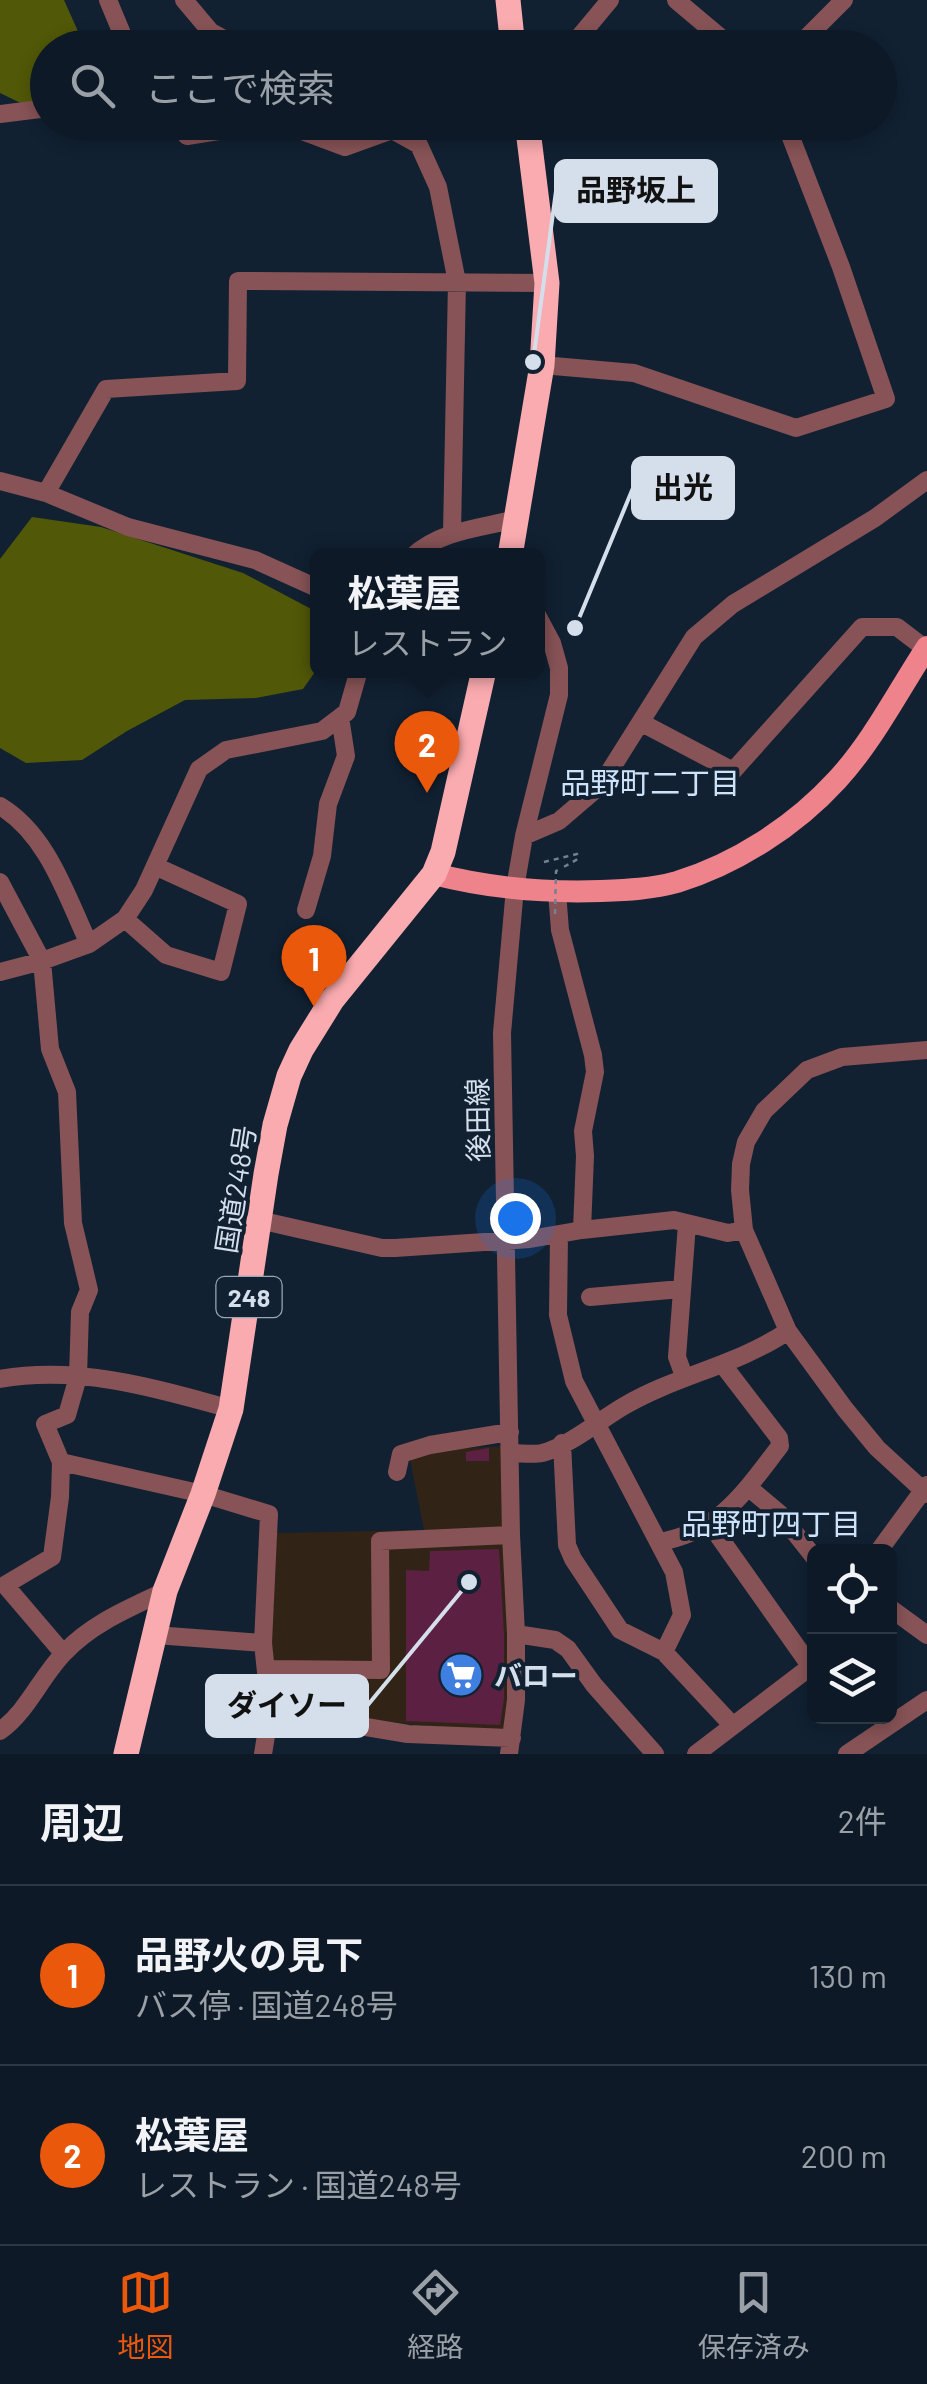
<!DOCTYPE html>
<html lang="ja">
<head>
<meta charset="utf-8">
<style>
	:root { --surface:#0d1926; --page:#16222e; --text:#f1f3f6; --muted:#9aa0a7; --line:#2d3843; --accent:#ea580c }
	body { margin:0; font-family:Barlow,"Noto Sans JP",sans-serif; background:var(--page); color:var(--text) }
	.controls { position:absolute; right:30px; bottom:30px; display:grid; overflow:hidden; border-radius:15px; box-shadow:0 5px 15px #0003 }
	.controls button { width:90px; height:90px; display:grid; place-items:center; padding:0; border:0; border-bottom:2px solid var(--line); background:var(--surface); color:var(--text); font:50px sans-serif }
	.you { position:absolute; left:515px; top:1218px; width:35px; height:35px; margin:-25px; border:8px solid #fff; border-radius:50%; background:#1a73e8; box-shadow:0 0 0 15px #1a73e833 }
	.badge { display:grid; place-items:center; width:65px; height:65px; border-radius:50%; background:var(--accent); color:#fff; font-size:32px; font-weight:700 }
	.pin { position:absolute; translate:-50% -82px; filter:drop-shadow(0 2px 5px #0008) }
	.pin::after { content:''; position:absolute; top:52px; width:35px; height:30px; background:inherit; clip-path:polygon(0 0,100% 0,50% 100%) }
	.popup { position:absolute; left:310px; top:548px; width:235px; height:130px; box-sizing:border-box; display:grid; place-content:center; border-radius:15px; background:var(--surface); filter:drop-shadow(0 2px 8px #0005); font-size:32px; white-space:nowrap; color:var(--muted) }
	.popup b { font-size:38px; color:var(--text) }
	.popup::after { content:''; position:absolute; left:50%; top:100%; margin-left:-20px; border:20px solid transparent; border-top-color:var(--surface) }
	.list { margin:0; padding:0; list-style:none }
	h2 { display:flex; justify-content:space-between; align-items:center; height:130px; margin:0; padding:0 40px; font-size:42px }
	h2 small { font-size:32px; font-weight:400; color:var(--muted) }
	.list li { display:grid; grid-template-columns:65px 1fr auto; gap:30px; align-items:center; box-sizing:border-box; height:180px; padding:0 40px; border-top:2px solid var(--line) }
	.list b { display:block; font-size:38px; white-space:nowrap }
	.list p { margin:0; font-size:32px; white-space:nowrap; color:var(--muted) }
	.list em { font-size:32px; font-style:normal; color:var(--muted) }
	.icon { flex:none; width:55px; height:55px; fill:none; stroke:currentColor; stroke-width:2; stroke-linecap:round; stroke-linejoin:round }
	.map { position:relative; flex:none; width:927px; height:1754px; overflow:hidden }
	.search { position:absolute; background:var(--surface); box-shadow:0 5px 15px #0003; left:30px; right:30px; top:30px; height:110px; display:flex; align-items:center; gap:25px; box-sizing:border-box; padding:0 35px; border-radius:55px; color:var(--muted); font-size:38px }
	.sheet { height:490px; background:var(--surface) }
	nav { display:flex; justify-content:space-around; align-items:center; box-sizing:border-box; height:140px; border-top:2px solid var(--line); background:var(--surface); font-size:28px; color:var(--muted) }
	nav a { display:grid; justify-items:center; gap:5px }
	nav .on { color:var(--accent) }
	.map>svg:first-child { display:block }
	.commercial { fill:#312417 }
	.forest { fill:#515807 }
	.building { fill:#5c2142 }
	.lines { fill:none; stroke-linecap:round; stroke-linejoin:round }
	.path { stroke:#748190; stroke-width:2.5; stroke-dasharray:5 5; stroke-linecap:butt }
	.minor { stroke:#875356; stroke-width:18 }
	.major { stroke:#ef838c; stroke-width:22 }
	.highway { stroke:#faabaf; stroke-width:25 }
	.path-bridge { stroke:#748190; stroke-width:2.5; stroke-dasharray:5 5; stroke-linecap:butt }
	.labels { text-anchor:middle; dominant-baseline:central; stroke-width:8; stroke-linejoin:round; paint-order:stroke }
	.shield { fill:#112132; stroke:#9aa6b4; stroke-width:2.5 }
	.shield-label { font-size:25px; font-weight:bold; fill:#d4dfeb }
	.street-label { font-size:28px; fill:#d4dfeb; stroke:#112132 }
	.poi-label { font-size:28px; font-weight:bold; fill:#d4dfeb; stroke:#112132; text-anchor:start }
	.neighbourhood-label { font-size:30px; fill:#cde3fa; stroke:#112132 }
	.leader { fill:none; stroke:#d4dfeb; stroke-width:4 }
	.callout-dot { fill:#d4dfeb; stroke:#112132; stroke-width:4 }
	.callout { fill:#d4dfeb; stroke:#d4dfeb; stroke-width:4 }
	.callout-label { font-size:30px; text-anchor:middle; font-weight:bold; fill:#111 }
</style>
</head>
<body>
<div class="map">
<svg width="927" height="1754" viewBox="0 0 927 1754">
	<rect width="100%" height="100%" fill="#112132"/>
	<path class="commercial" d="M507,1446V1732L406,1724L277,1706L269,1644L275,1533L424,1530L410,1459L432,1450Z"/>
	<path class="forest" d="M0,0H64L85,47L48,48L47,113L35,110L0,93Z
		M32,517L101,527L243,573L317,612V669L303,689L256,698L185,700L127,731L82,760L26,763L0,748V559Z"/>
	<path class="building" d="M489,1448V1461H466V1452Z
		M499,1549L504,1634V1699L500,1725L406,1721V1570L429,1571L430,1551Z"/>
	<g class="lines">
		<path class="path" d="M544,862L577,854L578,859L560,869"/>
		<path class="minor" d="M108,0L128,48
			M184,0L211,32L233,44L259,48
			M676,0L733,48
			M194,48L211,32
			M570,48L610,0
			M796,48L844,0
			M0,114L48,108
			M278,122L345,147L392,130L419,145L438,187L457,282L452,533
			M187,136L275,122
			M542,365L634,373L796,428L886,399L841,267L785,122
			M0,481L46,493L128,527L255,560L317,588
			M46,493L106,389L237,381L238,281L547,283
			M413,556C441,530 482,528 516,519
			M642,723L733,771L862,627H897L926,649
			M0,806C48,835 66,895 89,944
			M524,836L559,821L601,785L694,637L733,604L875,518L927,480
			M0,882L42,961L50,1049L67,1092L73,1223L89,1290L80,1312L78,1377L67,1415L45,1424L61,1462L60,1497L52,1557L5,1585L63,1653
			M557,892L560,930L593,1055L595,1072L583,1131L585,1156L582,1230
			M306,910L322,856L328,804L346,756L340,717
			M125,919L166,955L221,972L238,904L155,866
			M0,972L42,961L89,944L125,919L144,890L199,769L226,750L322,731L347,712L359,670
			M927,1050L842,1057L807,1070L764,1111L746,1142L741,1164L740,1190L744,1230L788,1331L845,1409L877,1448L927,1494
			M259,1220L382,1248H395L530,1239L582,1230L674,1220L728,1233L744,1230
			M559,1235L558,1315L574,1381L674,1572L682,1615L664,1652
			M590,1297L681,1289
			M684,1376L677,1357L687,1224
			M0,1379C78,1365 156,1388 231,1409
			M562,1443L567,1545L573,1559L620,1630L664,1652L733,1726
			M511,1453C521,1453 533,1455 542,1453C569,1446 600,1420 624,1406C677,1375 738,1365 788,1331
			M61,1462L203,1494L269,1514L263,1643L270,1711L263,1754
			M397,1472L401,1454L430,1445L510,1432
			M748,1487L780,1514L814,1557
			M710,1524L811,1667
			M659,1542C720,1532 745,1491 780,1446L779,1438L723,1365
			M878,1552L927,1485
			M890,1608L927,1635
			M516,1634L555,1640L568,1649L594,1685L655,1754
			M155,1635L263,1643
			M266,1669L381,1670L380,1541L511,1535
			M270,1711L408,1734L512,1738
			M0,1731C28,1711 41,1676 65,1652C92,1623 130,1608 165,1591
			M509,1754L516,1700V1634L511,1535L502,1033L515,888L524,836L559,695V668L552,643L537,615
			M696,1754L814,1664
			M847,1754L927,1700"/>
		<path class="major" d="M434,874C489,888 545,893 601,891C627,890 652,889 677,882C736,864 795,826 837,780C873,741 898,691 927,647"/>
		<path class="highway" d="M508,0L513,48
			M510,556L542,365L547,283L527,122
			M126,1754L165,1591L203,1494L231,1409L266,1174L275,1125L289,1076L301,1050L332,1000L434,874L443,852L484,670"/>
		<path class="path-bridge" d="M555,914L556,871L560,869"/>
	</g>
	<defs>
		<symbol id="supermarket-disc" viewBox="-11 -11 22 22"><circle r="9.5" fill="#3f7fe0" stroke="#112132"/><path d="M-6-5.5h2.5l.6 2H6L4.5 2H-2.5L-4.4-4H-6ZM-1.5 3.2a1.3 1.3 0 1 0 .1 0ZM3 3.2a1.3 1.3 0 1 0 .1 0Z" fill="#fff"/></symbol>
	</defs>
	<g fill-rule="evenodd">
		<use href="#supermarket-disc" x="436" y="1650" width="50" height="50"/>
	</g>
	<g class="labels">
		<rect class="shield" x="216.5" y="1277" width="65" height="40" rx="8"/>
		<g class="shield-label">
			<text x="249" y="1297">248</text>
		</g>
		<g class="street-label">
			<text transform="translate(477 1120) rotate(-91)">後田線</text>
			<text transform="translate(235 1189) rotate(-81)">国道248号</text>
		</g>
		<g class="poi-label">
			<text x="494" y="1675">バロー</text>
		</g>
		<g class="neighbourhood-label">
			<text x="650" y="782">品野町二丁目</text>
			<text x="771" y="1523">品野町四丁目</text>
		</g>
	</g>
	<path class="leader" d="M533 362L556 191M575 628L633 488M469 1582L367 1706"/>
	<g class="callout-dot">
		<circle cx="533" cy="362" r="10"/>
		<circle cx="575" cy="628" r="10"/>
		<circle cx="469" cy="1582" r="10"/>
	</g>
	<g class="callout">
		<rect x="556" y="161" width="160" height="60" rx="10"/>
		<rect x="633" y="458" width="100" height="60" rx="10"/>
		<rect x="207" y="1676" width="160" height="60" rx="10"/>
	</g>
	<g class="callout-label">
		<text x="636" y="201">品野坂上</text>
		<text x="683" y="498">出光</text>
		<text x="287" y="1716">ダイソー</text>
	</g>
</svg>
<div class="controls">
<button><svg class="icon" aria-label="locate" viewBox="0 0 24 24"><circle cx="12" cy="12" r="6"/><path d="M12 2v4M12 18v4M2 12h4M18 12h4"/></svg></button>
<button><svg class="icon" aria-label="layers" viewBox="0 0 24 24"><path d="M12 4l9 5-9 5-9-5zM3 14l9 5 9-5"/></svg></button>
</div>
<div class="you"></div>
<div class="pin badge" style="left:314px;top:1007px">1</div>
<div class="pin badge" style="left:427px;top:793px">2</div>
<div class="popup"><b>松葉屋</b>レストラン</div>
<div class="search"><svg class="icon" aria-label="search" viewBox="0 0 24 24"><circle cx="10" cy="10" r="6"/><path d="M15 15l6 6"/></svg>ここで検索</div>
</div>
<section class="sheet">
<h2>周辺<small>2件</small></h2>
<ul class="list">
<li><span class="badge">1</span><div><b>品野火の見下</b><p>バス停 · 国道248号</p></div><em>130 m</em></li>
<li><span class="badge">2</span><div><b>松葉屋</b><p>レストラン · 国道248号</p></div><em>200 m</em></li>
</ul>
</section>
<nav>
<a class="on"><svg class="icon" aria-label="map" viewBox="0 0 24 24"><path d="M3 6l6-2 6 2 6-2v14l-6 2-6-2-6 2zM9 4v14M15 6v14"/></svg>地図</a>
<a><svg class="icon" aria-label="directions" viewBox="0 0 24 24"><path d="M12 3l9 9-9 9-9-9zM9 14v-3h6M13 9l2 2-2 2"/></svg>経路</a>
<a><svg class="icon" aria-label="saved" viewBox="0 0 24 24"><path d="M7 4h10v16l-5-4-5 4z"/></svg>保存済み</a>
</nav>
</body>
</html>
